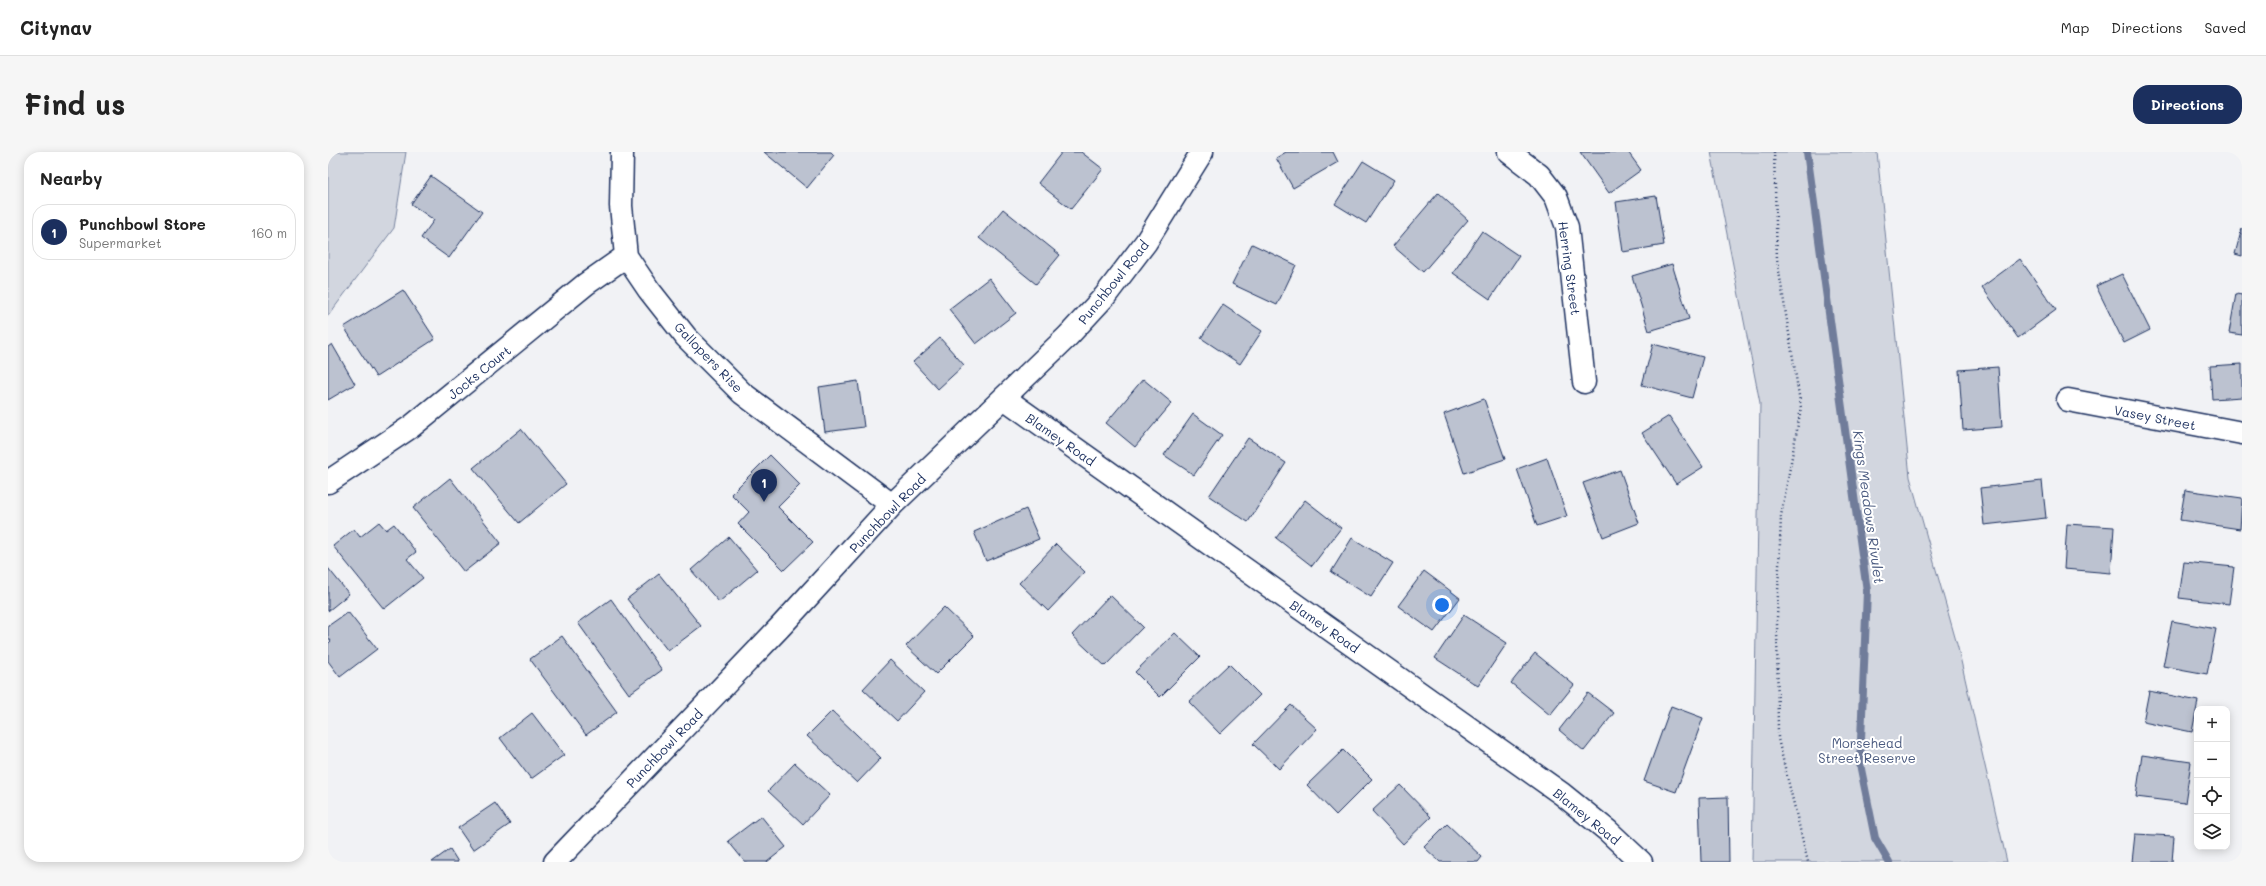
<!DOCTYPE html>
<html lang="en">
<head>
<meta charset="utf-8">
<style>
	:root { --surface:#fff; --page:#f6f6f6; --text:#222; --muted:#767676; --line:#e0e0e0; --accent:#1b2f5e }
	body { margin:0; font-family:Mali,sans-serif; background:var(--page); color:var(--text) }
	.controls { position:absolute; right:12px; bottom:12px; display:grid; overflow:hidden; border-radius:8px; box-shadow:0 2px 10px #0003 }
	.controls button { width:36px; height:36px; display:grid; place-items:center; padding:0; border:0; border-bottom:1px solid var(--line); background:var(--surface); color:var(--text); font:20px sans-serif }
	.you { position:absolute; left:1114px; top:453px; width:14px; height:14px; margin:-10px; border:3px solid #fff; border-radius:50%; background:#1a73e8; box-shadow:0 0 0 6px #1a73e833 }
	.badge { display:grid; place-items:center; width:26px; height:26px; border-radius:50%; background:var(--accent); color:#fff; font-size:13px; font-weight:700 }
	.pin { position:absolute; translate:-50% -33px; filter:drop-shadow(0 1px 2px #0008) }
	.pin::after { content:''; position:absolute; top:21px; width:14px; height:12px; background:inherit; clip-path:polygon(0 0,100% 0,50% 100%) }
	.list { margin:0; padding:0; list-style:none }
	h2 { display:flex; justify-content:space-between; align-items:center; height:52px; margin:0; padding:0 16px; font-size:17px }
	h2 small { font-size:13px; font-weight:400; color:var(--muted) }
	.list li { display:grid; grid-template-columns:26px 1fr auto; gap:12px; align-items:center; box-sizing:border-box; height:56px; margin:0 8px 8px; padding:0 8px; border:1px solid var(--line); border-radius:16px }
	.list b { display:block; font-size:15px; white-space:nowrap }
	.list p { margin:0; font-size:13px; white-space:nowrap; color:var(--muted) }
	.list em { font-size:13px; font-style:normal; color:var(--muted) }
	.icon { flex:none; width:22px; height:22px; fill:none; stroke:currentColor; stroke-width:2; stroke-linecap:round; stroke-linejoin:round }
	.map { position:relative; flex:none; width:1914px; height:710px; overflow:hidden; border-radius:16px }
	header { display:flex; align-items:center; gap:24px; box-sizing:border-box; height:56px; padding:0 20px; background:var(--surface); border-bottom:1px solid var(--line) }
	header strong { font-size:19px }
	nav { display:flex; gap:22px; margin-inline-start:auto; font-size:14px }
	.intro { display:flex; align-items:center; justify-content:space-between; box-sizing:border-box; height:96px; padding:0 24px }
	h1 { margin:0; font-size:28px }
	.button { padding:10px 18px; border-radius:16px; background:var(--accent); color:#fff; font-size:14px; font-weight:700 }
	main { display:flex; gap:24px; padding:0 24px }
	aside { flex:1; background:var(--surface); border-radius:16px; box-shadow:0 2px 10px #0003 }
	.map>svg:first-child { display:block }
	.green { fill:#d2d6df; stroke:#76829e }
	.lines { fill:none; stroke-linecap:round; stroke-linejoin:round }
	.stream { stroke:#707c9a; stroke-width:8 }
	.building { fill:#bcc2d0; stroke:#1b2f5e }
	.street-casing { stroke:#1b2f5e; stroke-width:25 }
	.secondary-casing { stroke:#1b2f5e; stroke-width:25 }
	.path { stroke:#1b2f5e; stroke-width:2.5; stroke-dasharray:1 3; stroke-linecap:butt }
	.street { stroke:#fff; stroke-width:22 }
	.secondary { stroke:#fff; stroke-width:22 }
	.labels { text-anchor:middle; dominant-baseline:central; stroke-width:4; stroke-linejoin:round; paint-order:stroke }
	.street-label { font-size:13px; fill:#1b2f5e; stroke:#fff }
	.park-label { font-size:13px; fill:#49597e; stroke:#fff }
	.water-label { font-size:14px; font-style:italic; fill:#4c5c81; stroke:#fff }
</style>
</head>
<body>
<header>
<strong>Citynav</strong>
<nav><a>Map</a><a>Directions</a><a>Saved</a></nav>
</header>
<div class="intro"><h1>Find us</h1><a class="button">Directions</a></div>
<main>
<aside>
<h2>Nearby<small></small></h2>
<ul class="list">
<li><span class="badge">1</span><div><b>Punchbowl Store</b><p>Supermarket</p></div><em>160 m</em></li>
</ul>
</aside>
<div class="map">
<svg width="1914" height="710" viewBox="0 0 1914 710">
	<rect width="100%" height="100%" fill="#f1f2f5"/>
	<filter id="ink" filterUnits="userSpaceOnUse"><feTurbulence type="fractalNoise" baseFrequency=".025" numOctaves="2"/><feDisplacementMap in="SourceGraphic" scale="8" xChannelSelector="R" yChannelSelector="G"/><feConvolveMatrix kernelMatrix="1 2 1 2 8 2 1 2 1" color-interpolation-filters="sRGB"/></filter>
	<g filter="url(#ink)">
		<path class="green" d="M0,0H78L66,76L0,164Z
			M1383,0H1549L1582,325L1630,496L1679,710H1424L1432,251Z"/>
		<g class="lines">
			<path class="stream" d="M1479,0L1539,439L1532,612L1547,686L1561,710"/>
		</g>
		<path class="building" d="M436,0H503L506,3L479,36Z
			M734,0H753L775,17L743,57L710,31Z
			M958,0H1005L1010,10L965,36L948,6Z
			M1252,0H1300L1313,18L1281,41Z
			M1035,9L1066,28L1038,71L1007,52Z
			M103,24L154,60L121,106L93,86L106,68L83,52Z
			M1110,41L1140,68L1095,120L1065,94Z
			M1328,44L1336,93L1295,100L1288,50Z
			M675,57L732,103L708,132L651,86Z
			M1914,76V104L1907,102Z
			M1154,79L1191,104L1162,147L1125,121Z
			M924,92L968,113L949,153L904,132Z
			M1692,107L1728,158L1690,186L1654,135Z
			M1344,112L1361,167L1321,179L1304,124Z
			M1794,122L1822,178L1796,191L1768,134Z
			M661,126L688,161L648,192L621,157Z
			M75,138L107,187L48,225L16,175Z
			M1908,142L1914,143V183L1901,181Z
			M895,153L934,179L912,212L873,186Z
			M612,186L636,213L610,237L585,210Z
			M4,192L27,232L0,248V195Z
			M1325,192L1375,205L1364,246L1314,233Z
			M1914,212V245L1884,247L1882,214Z
			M1670,215L1674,275L1635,278L1631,218Z
			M815,227L844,251L807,295L778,271Z
			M530,229L536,275L497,280L491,235Z
			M1156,247L1177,307L1136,321L1116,262Z
			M865,262L894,283L866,323L836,303Z
			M1341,264L1375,315L1348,332L1314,281Z
			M193,277L238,332L191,371L145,316Z
			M920,286L958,311L920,370L881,344Z
			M442,303L472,333L450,355L485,390L456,418L410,372L421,360L403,342Z
			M1219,306L1239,364L1209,374L1189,317Z
			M1292,318L1311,371L1275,385L1255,331Z
			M122,326L173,391L136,420L85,356Z
			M1714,329L1718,366L1656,373L1652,336Z
			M1857,338L1914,346L1912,377L1852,368Z
			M977,348L1013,376L984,414L948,386Z
			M698,357L711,387L658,409L646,380Z
			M51,370L58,378L66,372L88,400L79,407L95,426L56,457L5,394L26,377L32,385Z
			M1739,372L1786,375L1783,421L1736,417Z
			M401,385L429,418L391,450L363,418Z
			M1024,386L1065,411L1043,445L1003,420Z
			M728,392L757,420L720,459L691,431Z
			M1856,410L1906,415L1901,452L1851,446Z
			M0,416L21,442L0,459Z
			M1096,419L1132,446L1106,480L1070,454Z
			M331,422L373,474L340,499L299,447Z
			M782,443L815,475L777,514L744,483Z
			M283,447L334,518L301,542L250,471Z
			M616,455L646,484L608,522L578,494Z
			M20,460L49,497L12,525L0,509V492L3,489L0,485V474Z
			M1136,463L1179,491L1150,534L1107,506Z
			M1844,469L1888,477L1879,522L1835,514Z
			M847,481L872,505L832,545L807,520Z
			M234,484L289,560L258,583L202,507Z
			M1207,501L1246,533L1222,563L1183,531Z
			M562,508L596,540L569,569L535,537Z
			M901,512L932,543L892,582L861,550Z
			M1821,539L1870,549L1864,580L1815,570Z
			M1260,541L1286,561L1256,599L1231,578Z
			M963,553L989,577L951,617L925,592Z
			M1343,554L1375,566L1348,640L1316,629Z
			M504,559L553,606L529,631L479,584Z
			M204,561L236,603L203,627L172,586Z
			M1015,598L1044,627L1008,663L979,633Z
			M1814,603L1863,610L1857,651L1808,645Z
			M467,611L502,643L475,672L440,639Z
			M1072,633L1103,665L1075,692L1044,659Z
			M1400,645L1401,710H1373L1371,646Z
			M167,651L182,672L145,698L130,676Z
			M433,664L458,695L439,710H417L400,689Z
			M1119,672L1154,705L1150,710H1112L1096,695Z
			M1807,682L1846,684L1844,710H1804Z
			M122,697L130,710H104Z"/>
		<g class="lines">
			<defs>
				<path id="street" d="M294,0L293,54L298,104L321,138L358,185L414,241L564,353
					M1181,0L1211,23L1228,45L1239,75L1256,230
					M676,246L1234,642L1280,679L1313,710
					M1740,248L1914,281
					M0,330L84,274L258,132L298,104"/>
				<path id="secondary" d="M227,710L453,474L564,353L740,184L777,144L818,90L874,0"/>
			</defs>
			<use href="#street" class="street-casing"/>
			<use href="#secondary" class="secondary-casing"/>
			<path class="path" d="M1446,0L1449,107L1473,256L1453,364L1449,467L1450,587L1480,710"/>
			<use href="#street" class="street"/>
			<use href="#secondary" class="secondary"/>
		</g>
	</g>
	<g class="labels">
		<g class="street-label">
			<text transform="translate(1242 116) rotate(82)">Herring Street</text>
			<text transform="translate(785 130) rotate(-51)">Punchbowl Road</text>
			<text transform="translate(381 205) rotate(46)">Gallopers Rise</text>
			<text transform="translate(151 220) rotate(-39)">Jocks Court</text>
			<text transform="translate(1827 265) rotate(11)">Vasey Street</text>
			<text transform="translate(733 287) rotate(35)">Blamey Road</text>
			<text transform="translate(559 361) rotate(-46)">Punchbowl Road</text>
			<text transform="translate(997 474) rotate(35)">Blamey Road</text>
			<text transform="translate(336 596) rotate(-46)">Punchbowl Road</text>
			<text transform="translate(1259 664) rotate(39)">Blamey Road</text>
		</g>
		<g class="park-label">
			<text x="1539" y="590">Morsehead<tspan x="1539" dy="15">Street Reserve</tspan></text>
		</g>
		<g class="water-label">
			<text transform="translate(1541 355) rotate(82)">Kings Meadows Rivulet</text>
		</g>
	</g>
</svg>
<div class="controls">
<button>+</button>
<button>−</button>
<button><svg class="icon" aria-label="locate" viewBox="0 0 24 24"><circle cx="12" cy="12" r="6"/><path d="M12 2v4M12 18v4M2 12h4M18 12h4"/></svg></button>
<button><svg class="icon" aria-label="layers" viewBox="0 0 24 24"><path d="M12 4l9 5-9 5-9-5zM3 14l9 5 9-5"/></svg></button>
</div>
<div class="you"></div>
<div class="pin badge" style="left:436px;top:350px">1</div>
</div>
</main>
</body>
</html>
